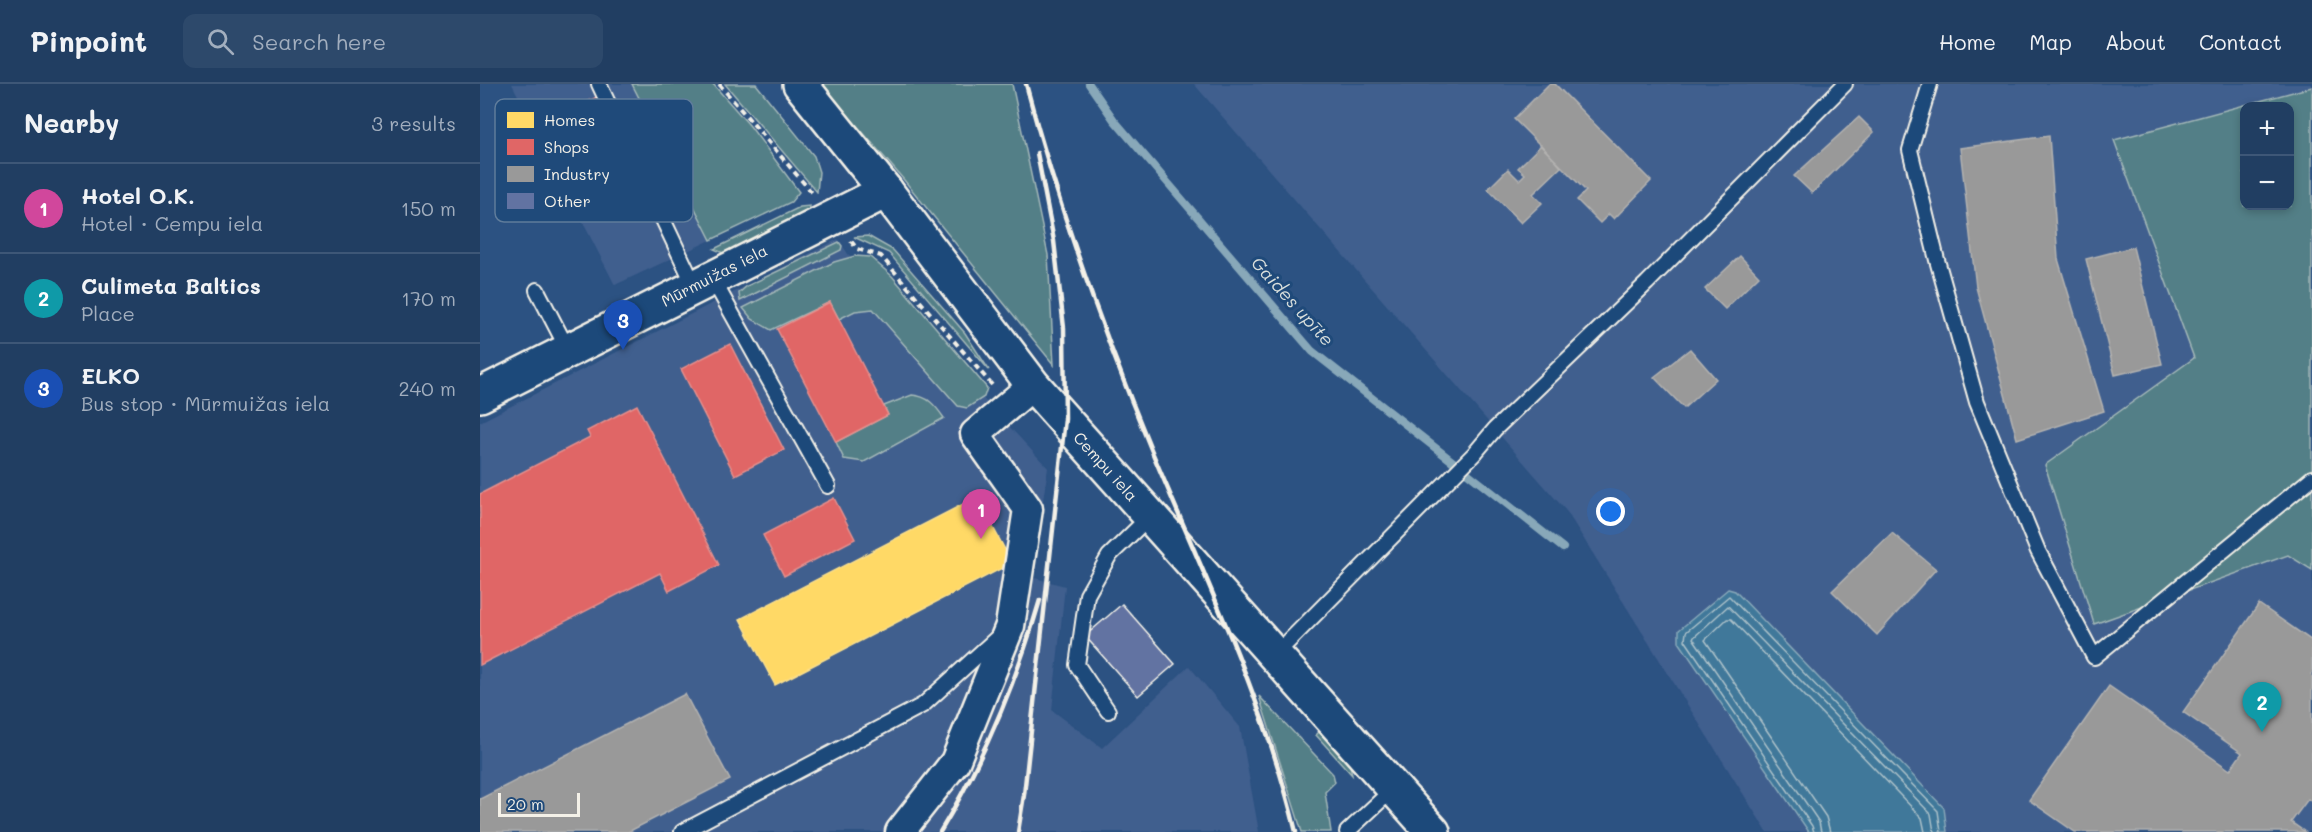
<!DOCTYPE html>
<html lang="en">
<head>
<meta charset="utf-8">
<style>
	:root { --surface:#213e62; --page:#2d496b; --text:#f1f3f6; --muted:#a2aebe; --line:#3e5777; --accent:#8abfa5 }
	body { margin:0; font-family:Mali,sans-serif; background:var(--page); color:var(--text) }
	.controls { position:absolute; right:18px; top:18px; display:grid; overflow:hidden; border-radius:12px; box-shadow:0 3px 9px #0003 }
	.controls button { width:54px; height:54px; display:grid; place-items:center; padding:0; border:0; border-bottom:2px solid var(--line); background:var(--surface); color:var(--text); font:30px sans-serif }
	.scale { position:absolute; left:18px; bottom:15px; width:82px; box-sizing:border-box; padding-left:6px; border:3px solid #f4f1e8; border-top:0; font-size:16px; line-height:21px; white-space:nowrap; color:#f4f1e8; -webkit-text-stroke:4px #1f4a7a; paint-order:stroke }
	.you { position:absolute; left:1131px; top:428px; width:21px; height:21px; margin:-15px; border:4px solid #fff; border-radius:50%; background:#1a73e8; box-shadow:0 0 0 9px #1a73e833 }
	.badge { display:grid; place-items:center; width:39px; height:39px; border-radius:50%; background:var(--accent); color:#fff; font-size:20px; font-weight:700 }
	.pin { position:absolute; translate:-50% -50px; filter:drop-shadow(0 2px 3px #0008) }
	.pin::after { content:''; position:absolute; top:32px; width:21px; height:18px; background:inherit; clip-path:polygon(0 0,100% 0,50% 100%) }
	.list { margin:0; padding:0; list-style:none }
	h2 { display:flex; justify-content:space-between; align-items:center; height:78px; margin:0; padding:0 24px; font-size:26px }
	h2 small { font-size:20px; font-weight:400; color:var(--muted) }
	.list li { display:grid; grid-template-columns:39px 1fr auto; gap:18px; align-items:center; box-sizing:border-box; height:90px; padding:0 24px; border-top:2px solid var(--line) }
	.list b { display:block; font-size:22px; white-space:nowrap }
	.list p { margin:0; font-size:20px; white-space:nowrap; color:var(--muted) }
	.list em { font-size:20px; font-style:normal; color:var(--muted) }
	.icon { flex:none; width:33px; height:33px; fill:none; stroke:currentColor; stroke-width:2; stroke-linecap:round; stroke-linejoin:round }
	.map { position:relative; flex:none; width:1832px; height:748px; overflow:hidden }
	header { display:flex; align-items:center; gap:36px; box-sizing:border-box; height:84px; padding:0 30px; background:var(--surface); border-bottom:2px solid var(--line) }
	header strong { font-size:28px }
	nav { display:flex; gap:33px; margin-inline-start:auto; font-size:21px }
	.search { width:420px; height:54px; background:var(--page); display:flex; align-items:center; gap:15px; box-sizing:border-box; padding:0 21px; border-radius:12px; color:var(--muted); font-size:22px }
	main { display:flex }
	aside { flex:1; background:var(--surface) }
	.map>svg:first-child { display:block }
	.built { fill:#405f8e; fill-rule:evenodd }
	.green { fill:#537f87; stroke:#a4b8b8; stroke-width:1.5; fill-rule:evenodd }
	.water { fill:#40789a; stroke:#88a8b9; stroke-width:1.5 }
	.homes { fill:#ffd966; stroke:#fce08d; stroke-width:1.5 }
	.shops { fill:#e06666; stroke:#e6908d; stroke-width:1.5 }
	.industry { fill:#999; stroke:#b4b3b1; stroke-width:1.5 }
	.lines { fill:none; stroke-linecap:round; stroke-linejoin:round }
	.shore { stroke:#acc1c9; stroke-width:1.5 }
	.stream { stroke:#88a8b9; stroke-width:8 }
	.building { fill:#6273a2; stroke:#f4f1e8; stroke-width:1.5 }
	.service-casing { stroke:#f4f1e8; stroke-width:18 }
	.minor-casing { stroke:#f4f1e8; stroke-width:33 }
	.tertiary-casing { stroke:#f4f1e8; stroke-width:38 }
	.secondary-casing { stroke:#f4f1e8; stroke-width:38 }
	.path { stroke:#f4f1e8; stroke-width:4; stroke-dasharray:6 4.5; stroke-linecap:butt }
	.service { stroke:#1f4a7a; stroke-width:14 }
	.minor { stroke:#1f4a7a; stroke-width:28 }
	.tertiary { stroke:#1f4a7a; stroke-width:33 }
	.secondary { stroke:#1f4a7a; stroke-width:33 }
	.rail { stroke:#f4f1e8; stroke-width:4.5 }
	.labels { text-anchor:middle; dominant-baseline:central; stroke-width:6; stroke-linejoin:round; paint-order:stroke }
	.street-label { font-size:16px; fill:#f4f1e8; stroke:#1f4a7a }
	.water-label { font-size:18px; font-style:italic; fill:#d9dfdc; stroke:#1f4a7a }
	.key { fill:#1f4a7a; stroke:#5f7c9b; stroke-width:1.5 }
	.key-label { font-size:16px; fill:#f4f1e8 }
</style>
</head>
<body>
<header>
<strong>Pinpoint</strong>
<div class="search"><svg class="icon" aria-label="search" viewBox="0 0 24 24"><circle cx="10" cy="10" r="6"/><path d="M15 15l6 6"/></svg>Search here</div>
<nav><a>Home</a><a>Map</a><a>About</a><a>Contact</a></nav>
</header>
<main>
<aside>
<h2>Nearby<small>3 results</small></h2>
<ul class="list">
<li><span class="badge" style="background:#d1479c">1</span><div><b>Hotel O.K.</b><p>Hotel · Cempu iela</p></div><em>150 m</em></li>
<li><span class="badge" style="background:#0f9aa8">2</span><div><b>Culimeta Baltics</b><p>Place</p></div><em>170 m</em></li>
<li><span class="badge" style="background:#1a4fb4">3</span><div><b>ELKO</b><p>Bus stop · Mūrmuižas iela</p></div><em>240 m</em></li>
</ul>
</aside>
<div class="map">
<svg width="1832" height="748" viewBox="0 0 1832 748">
	<rect width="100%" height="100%" fill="#2c5282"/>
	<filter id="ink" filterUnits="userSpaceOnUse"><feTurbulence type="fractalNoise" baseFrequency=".0167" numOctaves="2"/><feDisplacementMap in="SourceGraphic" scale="12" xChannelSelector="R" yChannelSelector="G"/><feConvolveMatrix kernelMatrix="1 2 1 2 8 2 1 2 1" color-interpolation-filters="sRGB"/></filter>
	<g filter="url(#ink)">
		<path class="built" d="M32,0H152L231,156L135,201Z
			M714,0H1832V748H1287L1087,428ZM1764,22H1810V122H1764Z
			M358,155L368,170L568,384L551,493L585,502L572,626L622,664L709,582L760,643L779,748H0V338Z"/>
		<path class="green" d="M152,0H233L270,42L319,108L311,118L231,156Z
			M245,0H276L334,72L339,88L337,108Z
			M341,0H532L568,171L574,281L424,96Z
			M1832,3V486L1808,471L1614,540L1565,381L1714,274L1634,56ZM1764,22H1810V122H1764Z
			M330,122L329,128L258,168L243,169L234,165L320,123Z
			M388,152L413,166L485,249L509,286L409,169L374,153Z
			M359,158L362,162L361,166L260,217L259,209L267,202Z
			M375,172L390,173L412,192L507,304L504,313L487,324L478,322L393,225L375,227L359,235L350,218L291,246L272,235L263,224L354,178Z
			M432,311C448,312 455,321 464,334L384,378L364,375L356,358L408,331L404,322Z
			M779,612L853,690L855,698L845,708L851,748H822Z
			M839,648L870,681L872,691L836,651Z"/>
		<path class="water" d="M1248,505L1255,507L1464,724L1467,748H1329L1199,558V546Z"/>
		<path class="homes" d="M497,413L532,479L295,601L260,535Z"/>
		<path class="shops" d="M117,13L133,45L98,63L82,30Z
			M350,218L408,331L356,358L297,245Z
			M250,260L304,366L255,391L201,285Z
			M157,321L239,481L189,507L180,489L0,581V410L110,353L107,347Z
			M354,414L375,455L304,492L283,451Z"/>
		<path class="industry" d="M1069,0H1075L1171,97L1134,135L1129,130L1120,139L1097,116L1106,107L1034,35Z
			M1379,33L1394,48L1332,109L1314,92Z
			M1569,52L1578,175L1624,327L1537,355L1496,203L1480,64Z
			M1061,61L1081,83L1053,110L1062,119L1041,139L1008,105L1028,85L1039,96L1045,90L1038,84Z
			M1653,163L1682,280L1635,291L1606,175Z
			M1260,172L1279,192L1245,225L1225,205Z
			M1210,265L1236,295L1204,324L1174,293Z
			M1412,449L1456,485L1397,551L1352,507Z
			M1779,520L1832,557V718L1828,715L1811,738L1825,748H1595L1549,716L1629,602L1750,686L1762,669L1703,628Z
			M205,610L250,696L148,748H0V715Z"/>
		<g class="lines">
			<path class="shore" d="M1334,748L1332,742L1205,556L1206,548L1249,512L1458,727L1461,748
				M1341,748L1339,738L1213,554L1248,522L1451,730L1454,748
				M1350,748L1346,733L1225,556L1247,535H1251L1442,734L1445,748"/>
			<path class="stream" d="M609,0L634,36L832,267L1083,464"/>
		</g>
		<path class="building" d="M642,520L695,580L658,612L605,552Z"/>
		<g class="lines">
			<defs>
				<path id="service" d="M119,0L214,201
					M1450,0L1430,66L1457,176L1497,318L1558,467L1614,573L1832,394
					M232,194L348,402
					M57,206L88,266
					M795,571L994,370L1015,345L1167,199L1365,0
					M628,627L597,581L607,511L629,472L670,432
					M202,748L443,621L519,552
					M867,748L913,705"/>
				<path id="minor" d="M420,748L475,678L530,542L548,425L495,350L553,301"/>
				<path id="tertiary" d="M0,311L406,107"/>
				<path id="secondary" d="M320,0L406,107L553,301L953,748"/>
			</defs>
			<use href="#service" class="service-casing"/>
			<use href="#minor" class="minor-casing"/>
			<use href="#tertiary" class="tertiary-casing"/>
			<use href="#secondary" class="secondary-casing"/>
			<path class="path" d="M239,0L334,111
				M371,157L377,165L401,172L512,301"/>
			<use href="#service" class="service"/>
			<use href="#minor" class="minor"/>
			<use href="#tertiary" class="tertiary"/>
			<use href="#secondary" class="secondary"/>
			<path class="rail" d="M546,0C579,126 623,249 673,370C725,494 784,616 816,748
				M460,748C505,674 536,598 560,516
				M538,748L544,711L585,335L584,244L574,157L557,69"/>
		</g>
	</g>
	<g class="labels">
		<g class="street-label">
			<text transform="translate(234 191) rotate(-27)">Mūrmuižas iela</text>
			<text transform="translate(626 382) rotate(48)">Cempu iela</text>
		</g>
		<g class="water-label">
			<text transform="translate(813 217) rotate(48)">Gaides upīte</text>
		</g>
	</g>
	<rect x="15" y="15" width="198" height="123" rx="9" class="key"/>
	<rect x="27" y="28" width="27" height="16" fill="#ffd966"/>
	<rect x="27" y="55" width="27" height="16" fill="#e06666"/>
	<rect x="27" y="82" width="27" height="16" fill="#999"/>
	<rect x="27" y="109" width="27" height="16" fill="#6273a2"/>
	<g class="key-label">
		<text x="64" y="42">Homes</text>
		<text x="64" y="69">Shops</text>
		<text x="64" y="96">Industry</text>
		<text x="64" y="123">Other</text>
	</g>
</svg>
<div class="controls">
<button>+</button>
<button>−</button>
</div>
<div class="scale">20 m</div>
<div class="you"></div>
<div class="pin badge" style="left:501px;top:455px;background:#d1479c">1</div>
<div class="pin badge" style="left:1782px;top:648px;background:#0f9aa8">2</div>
<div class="pin badge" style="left:143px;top:266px;background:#1a4fb4">3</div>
</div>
</main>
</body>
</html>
